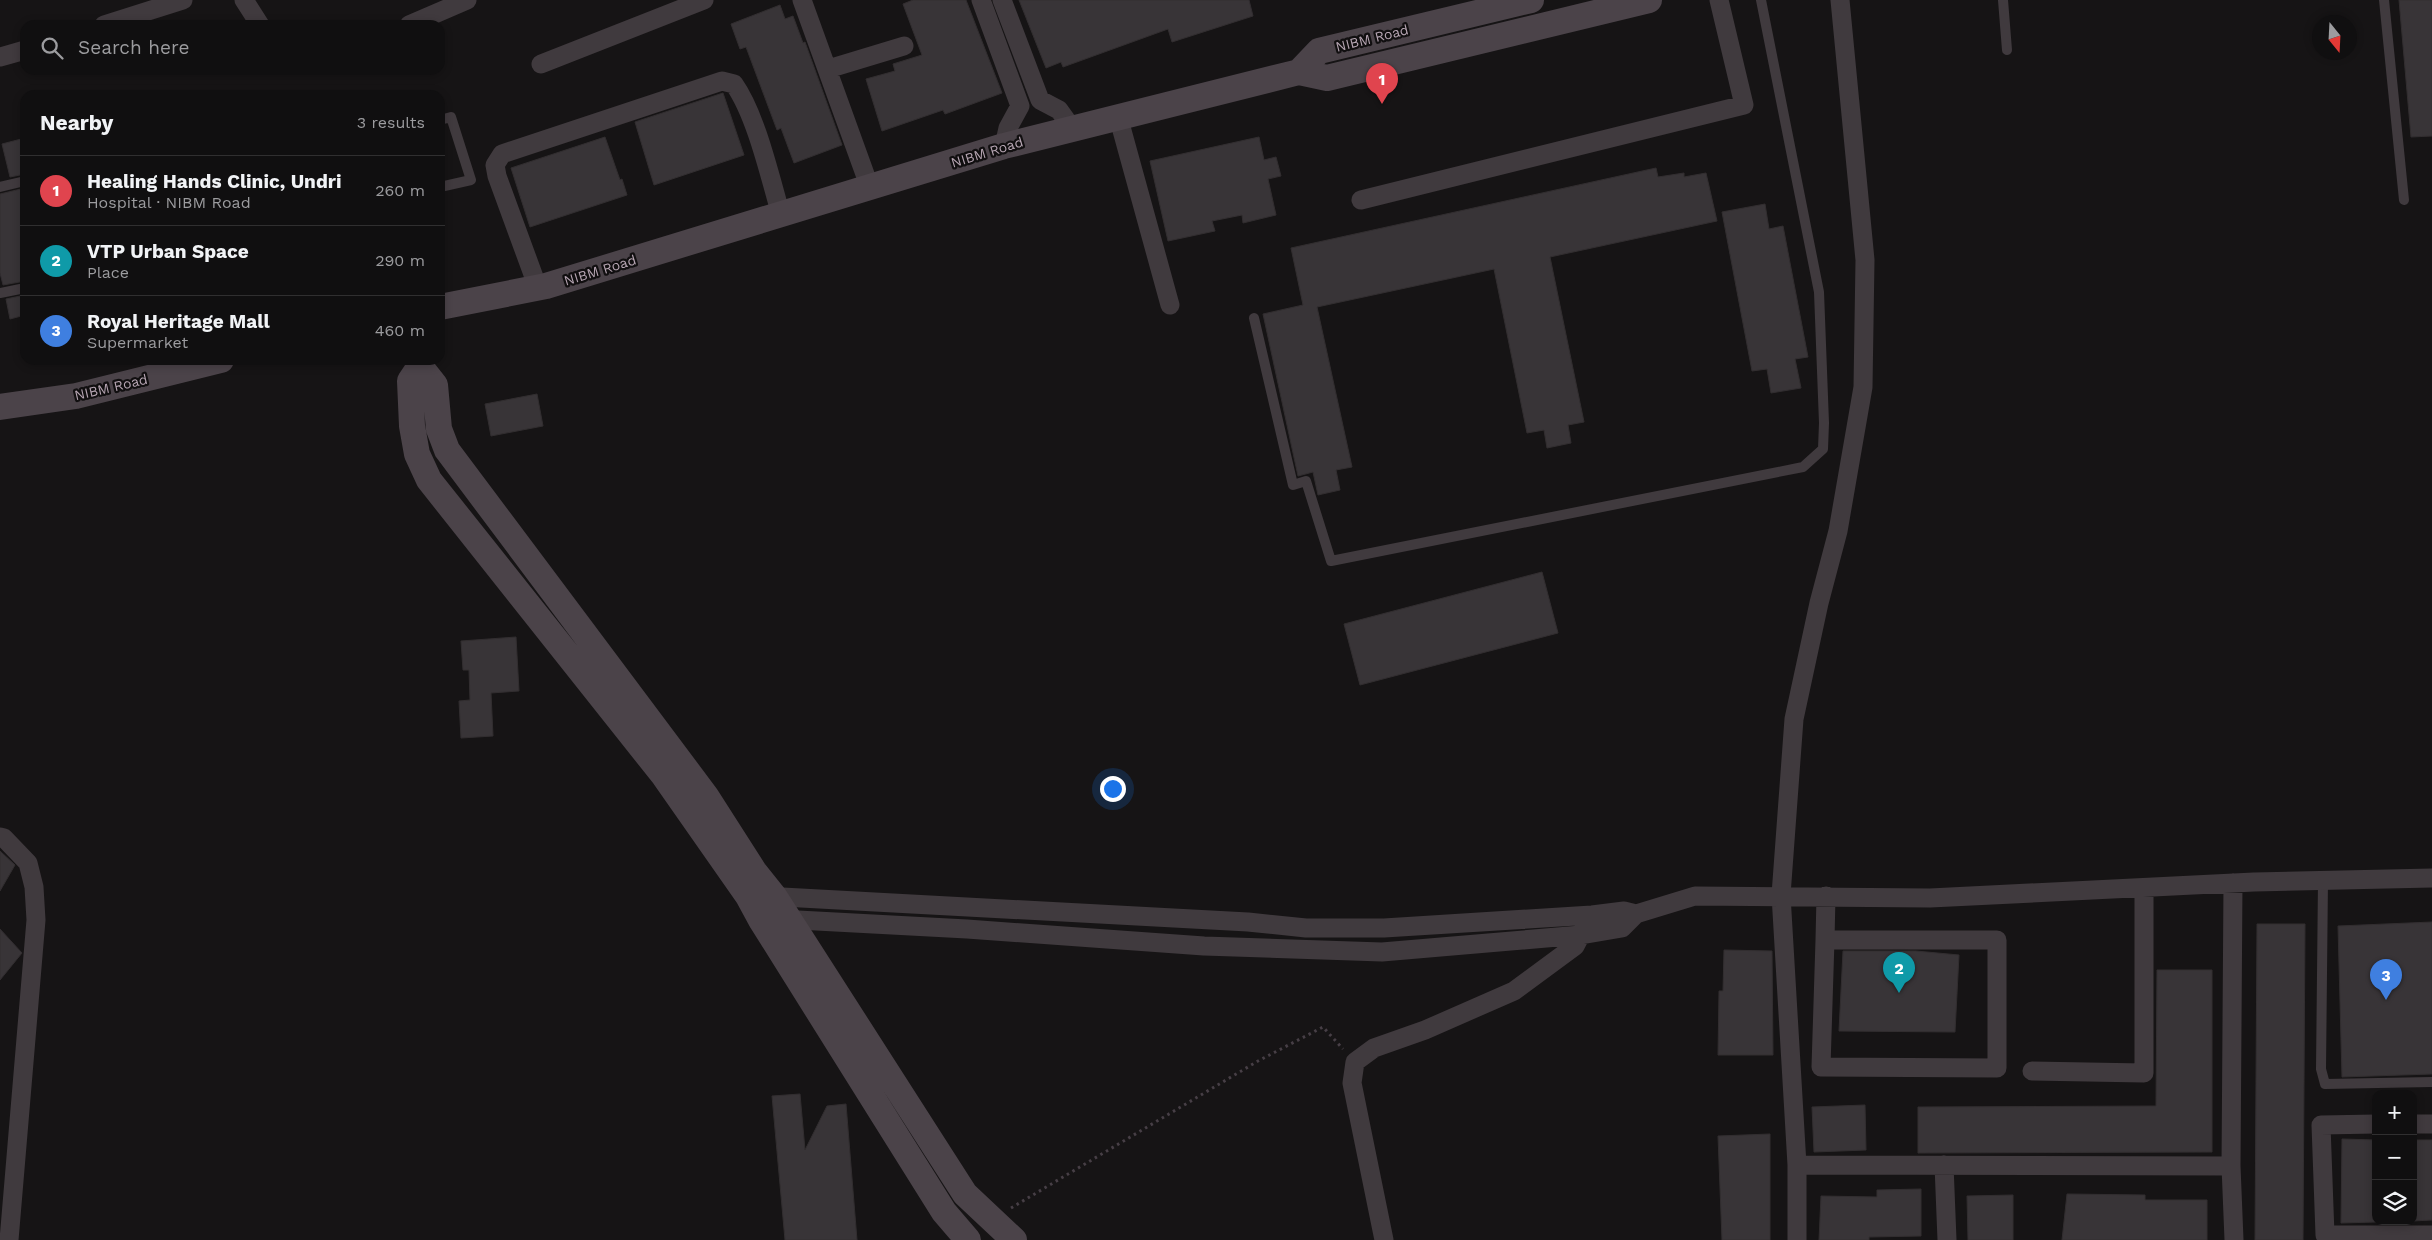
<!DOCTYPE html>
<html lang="en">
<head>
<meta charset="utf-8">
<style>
	:root { --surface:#100f10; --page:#191819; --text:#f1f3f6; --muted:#9c9c9f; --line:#302f30; --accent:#db2777 }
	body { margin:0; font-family:"Work Sans",sans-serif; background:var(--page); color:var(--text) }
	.controls { position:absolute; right:15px; bottom:15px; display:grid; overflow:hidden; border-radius:10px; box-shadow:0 2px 8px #0003 }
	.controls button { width:45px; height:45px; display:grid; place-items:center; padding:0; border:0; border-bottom:1px solid var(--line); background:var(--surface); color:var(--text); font:25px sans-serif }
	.compass { position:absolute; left:2312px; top:15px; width:45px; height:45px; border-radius:50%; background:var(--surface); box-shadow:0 2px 8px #0003; rotate:162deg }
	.you { position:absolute; left:1112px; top:788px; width:18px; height:18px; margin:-12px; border:4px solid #fff; border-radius:50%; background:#1a73e8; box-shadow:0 0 0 8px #1a73e833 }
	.badge { display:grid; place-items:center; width:32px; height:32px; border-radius:50%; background:var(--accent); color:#fff; font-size:16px; font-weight:700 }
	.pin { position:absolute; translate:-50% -41px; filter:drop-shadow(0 1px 2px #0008) }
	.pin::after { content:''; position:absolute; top:26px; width:18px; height:15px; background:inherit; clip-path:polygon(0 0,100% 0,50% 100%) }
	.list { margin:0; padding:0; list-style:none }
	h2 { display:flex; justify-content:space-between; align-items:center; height:65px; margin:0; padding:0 20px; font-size:21px }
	h2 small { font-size:16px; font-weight:400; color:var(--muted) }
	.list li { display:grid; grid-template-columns:32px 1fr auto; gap:15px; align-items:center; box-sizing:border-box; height:70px; padding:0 20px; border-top:1px solid var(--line) }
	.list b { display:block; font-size:19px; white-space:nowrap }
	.list p { margin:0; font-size:16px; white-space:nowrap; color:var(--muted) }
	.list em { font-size:16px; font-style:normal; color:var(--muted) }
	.icon { flex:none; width:28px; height:28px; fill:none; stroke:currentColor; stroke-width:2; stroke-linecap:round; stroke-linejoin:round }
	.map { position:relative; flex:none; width:2432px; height:1240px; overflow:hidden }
	.search { position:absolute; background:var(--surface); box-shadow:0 2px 8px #0003; left:20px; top:20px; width:425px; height:55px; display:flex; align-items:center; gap:12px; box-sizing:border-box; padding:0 18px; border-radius:15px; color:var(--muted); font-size:19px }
	.panel { position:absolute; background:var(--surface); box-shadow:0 2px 8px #0003; left:20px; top:90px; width:425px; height:275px; border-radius:15px }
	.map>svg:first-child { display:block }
	.building { fill:#383437; stroke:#322e30 }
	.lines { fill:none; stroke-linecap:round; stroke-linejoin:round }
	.path { stroke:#473f46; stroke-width:3; stroke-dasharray:2.5 4; stroke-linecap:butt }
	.lane { stroke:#403a3e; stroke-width:10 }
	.street { stroke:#403a3e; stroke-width:19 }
	.secondary { stroke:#4b4349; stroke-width:26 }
	.labels { text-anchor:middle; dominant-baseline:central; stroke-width:4.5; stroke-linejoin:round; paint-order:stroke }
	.street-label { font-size:14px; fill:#b7a6b3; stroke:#110f10 }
</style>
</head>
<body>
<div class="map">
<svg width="2432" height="1240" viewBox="0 0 2432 1240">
	<rect width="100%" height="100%" fill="#161415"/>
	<path class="building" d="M913,0H966L1002,93L945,114L943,110L882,131L866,79L895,71L893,64L922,55L903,4Z
		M1019,0H1249L1253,16L1172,42L1168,29L1063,67L1061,62L1046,68Z
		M2399,0H2432V136L2411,137Z
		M780,5L785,19L793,16L803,43L805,42L842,145L794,163L781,128L777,130L746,47L740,49L731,24Z
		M723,93L744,155L654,185L635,122Z
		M605,137L620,180L622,179L627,195L530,227L511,168Z
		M1259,137L1264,160L1276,157L1281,176L1268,179L1276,215L1243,223L1242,215L1212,221L1215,231L1168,241L1150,161Z
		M25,138V174L10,177L2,144Z
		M1656,168L1658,177L1684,173V177L1706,173L1717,221L1550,257L1584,422L1568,425L1571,443L1547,448L1544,430L1527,433L1494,269L1317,307L1352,467L1336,470L1340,490L1318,495L1313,472L1298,476L1263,314L1303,305L1291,248Z
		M25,188V281L3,285L0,273V194Z
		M1765,204L1769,229L1783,226L1808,357L1795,359L1801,388L1771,393L1767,369L1752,371L1722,212Z
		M25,295V315L10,319L6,299Z
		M537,394L543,426L491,436L485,404Z
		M1542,572L1558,633L1360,685L1344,624Z
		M516,637L519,691L491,693L493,736L461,738L459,701L470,700L469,670H463L461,641Z
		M0,851L15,865L0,891Z
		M2432,922V1074L2342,1077L2338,926Z
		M2257,924H2305L2303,1240H2255Z
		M0,929L22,953L0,980Z
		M1724,950L1772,951L1773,1055H1718L1719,991H1723Z
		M1843,951H1916L1959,955L1955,1032L1839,1031Z
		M2157,970H2212V1152L1918,1153V1107L2156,1106Z
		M800,1094L805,1150L827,1106L846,1104L857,1240H785L772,1096Z
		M1865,1105L1866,1150L1814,1152L1812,1107Z
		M1770,1134V1240H1722L1718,1136Z
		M2342,1139L2376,1140V1222L2341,1223Z
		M2413,1140H2432V1220L2413,1221Z
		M1921,1189V1236L1869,1237V1240H1819L1821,1196L1877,1197V1190Z
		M2067,1194L2145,1195V1200H2207V1240H2062Z
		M2013,1195V1240H1968L1967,1196Z"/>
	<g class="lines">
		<path class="path" d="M1011,1208L1258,1061L1323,1027L1343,1049"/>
		<path class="lane" d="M2003,0L2007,50
			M2384,0L2404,200
			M440,120L451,117L471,180L440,187
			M0,187L25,181
			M0,293L25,288
			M1254,318L1293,485L1306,481L1331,561L1803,467L1823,449L1824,423L1819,292L1761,0
			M2323,880L2321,1069L2325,1084L2432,1082"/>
		<path class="street" d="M244,0L260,25
			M802,0L870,188
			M981,0L1020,106L1008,128L1004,146
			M1002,0L1040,100L1059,110L1072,128
			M1840,0L1865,260L1863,387L1838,531L1819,603L1794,719L1781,895L1797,1165L2231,1166L2233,883
			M104,25L183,0
			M409,25L467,0
			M0,57L25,50
			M541,64L704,0
			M828,69L904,46
			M1118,116L1170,305
			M1361,200L1744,105L1719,0
			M538,288L497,176L495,165L502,154L722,81L734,84C756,115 770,177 781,215
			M0,837L4,838L28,863L34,887L36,920L9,1240
			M764,896L1248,922L1306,928H1384L1592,915L1624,911L1636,914
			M779,919L967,929L1204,946L1382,952L1581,935L1622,928L1636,914L1695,896L1930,898L2254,882L2432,878
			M1825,940L1821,1067L1997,1068V940H1825L1826,896
			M2032,1071L2144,1073V888
			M2376,1124L2321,1125L2325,1235H2432
			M2413,1124H2432
			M1944,1165L1947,1240
			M2231,1166L2234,1240
			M1384,1240L1352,1083L1355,1062L1374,1048L1425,1030L1514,991L1575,946L1585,927
			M1797,1240V1165"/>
		<path class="secondary" d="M1299,72L1327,78L1649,0
			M440,307L546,286L1004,146L1299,72L1319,51L1531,0
			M420,360V366L410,381L412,426L417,454L429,480L664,776L748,896L761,920L944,1212L968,1240
			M420,366L435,385L439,429L447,450L706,796L754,871L774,896L965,1194L1014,1240
			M0,407L76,396L221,360"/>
	</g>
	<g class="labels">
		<g class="street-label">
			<text transform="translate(1372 38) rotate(-14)">NIBM Road</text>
			<text transform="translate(987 152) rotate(-17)">NIBM Road</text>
			<text transform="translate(600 270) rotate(-17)">NIBM Road</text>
			<text transform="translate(111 387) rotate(-13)">NIBM Road</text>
		</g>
	</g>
</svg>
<div class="controls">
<button>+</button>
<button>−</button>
<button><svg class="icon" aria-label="layers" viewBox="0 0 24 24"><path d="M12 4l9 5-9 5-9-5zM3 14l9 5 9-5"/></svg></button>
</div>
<svg class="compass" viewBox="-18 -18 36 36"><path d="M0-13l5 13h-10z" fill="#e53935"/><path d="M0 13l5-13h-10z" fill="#9c9c9f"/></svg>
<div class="you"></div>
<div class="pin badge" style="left:1382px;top:104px;background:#e0444e">1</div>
<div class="pin badge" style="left:1899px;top:993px;background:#0f9aa8">2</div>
<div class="pin badge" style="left:2386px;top:1000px;background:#3f7fe0">3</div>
<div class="search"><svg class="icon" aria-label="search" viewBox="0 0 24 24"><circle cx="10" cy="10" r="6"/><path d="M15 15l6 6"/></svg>Search here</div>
<section class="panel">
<h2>Nearby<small>3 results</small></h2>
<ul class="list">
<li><span class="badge" style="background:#e0444e">1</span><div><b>Healing Hands Clinic, Undri</b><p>Hospital · NIBM Road</p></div><em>260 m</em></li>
<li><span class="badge" style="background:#0f9aa8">2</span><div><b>VTP Urban Space</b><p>Place</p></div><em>290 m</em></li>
<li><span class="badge" style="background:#3f7fe0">3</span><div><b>Royal Heritage Mall</b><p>Supermarket</p></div><em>460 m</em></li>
</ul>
</section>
</div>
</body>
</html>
